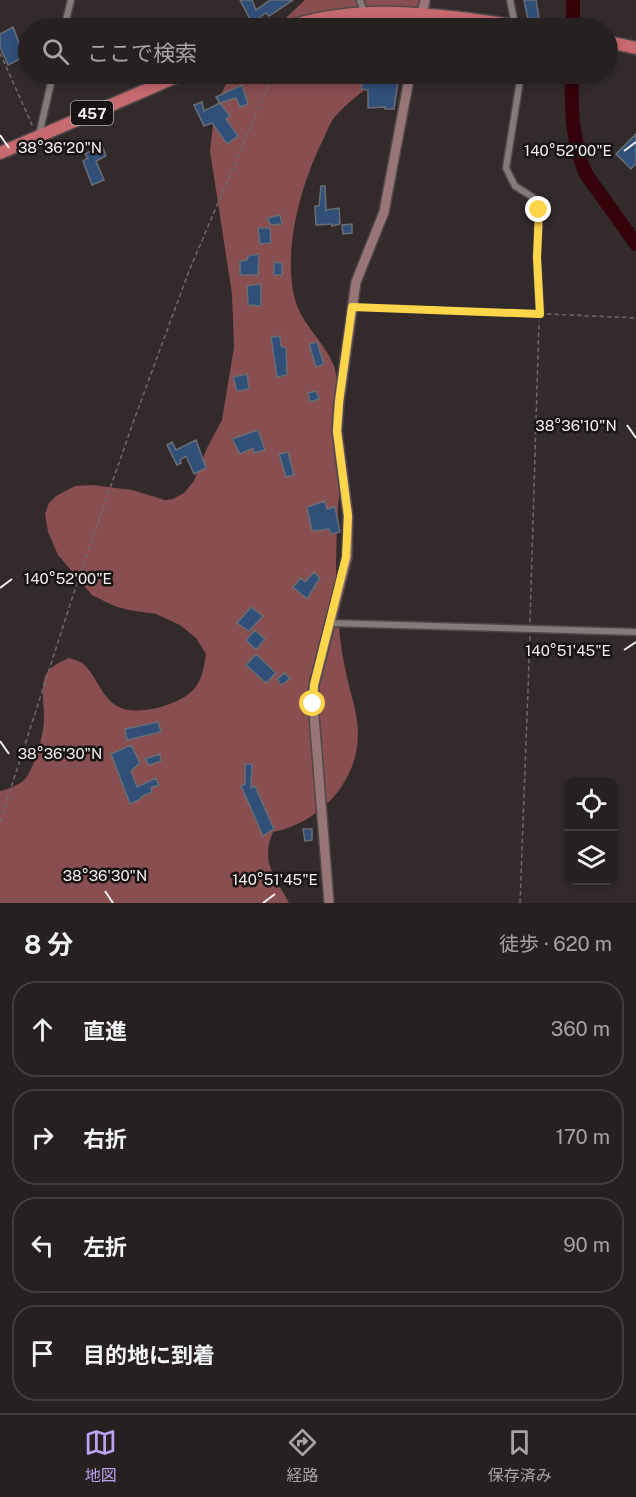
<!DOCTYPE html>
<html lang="ja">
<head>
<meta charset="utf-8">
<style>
	:root { --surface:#262020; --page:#2e2829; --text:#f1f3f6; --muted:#a4a3a5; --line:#423e3e; --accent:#bca0f2 }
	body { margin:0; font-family:"Public Sans","Noto Sans JP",sans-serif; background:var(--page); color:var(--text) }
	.controls { position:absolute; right:18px; bottom:18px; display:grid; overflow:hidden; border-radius:12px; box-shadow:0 3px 9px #0003 }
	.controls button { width:54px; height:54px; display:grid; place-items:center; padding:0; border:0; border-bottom:2px solid var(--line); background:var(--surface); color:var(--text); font:30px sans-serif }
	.stop { position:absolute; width:18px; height:18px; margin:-14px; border:4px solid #ffd54a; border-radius:50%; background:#fff }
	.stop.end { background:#ffd54a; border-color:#fff; box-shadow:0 2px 6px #0008 }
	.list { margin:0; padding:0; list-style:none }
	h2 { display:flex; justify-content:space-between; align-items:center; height:78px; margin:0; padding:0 24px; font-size:26px }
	h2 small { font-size:20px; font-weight:400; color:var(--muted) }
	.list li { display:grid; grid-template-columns:39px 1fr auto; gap:18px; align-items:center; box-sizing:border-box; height:96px; margin:0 12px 12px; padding:0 12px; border:2px solid var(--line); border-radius:24px }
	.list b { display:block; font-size:22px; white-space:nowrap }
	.list em { font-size:20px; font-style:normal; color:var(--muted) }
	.icon { flex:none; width:33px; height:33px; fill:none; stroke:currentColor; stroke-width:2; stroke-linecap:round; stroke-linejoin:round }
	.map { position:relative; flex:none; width:636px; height:903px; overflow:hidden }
	.search { position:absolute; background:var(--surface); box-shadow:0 3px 9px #0003; left:18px; right:18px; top:18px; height:66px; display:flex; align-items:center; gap:15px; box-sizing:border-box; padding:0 21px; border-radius:33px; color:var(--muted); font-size:22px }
	.sheet { height:510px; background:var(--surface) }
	nav { display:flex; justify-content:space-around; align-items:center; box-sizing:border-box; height:84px; border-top:2px solid var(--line); background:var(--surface); font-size:16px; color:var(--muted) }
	nav a { display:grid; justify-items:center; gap:3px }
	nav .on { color:var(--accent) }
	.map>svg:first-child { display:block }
	.forest { fill:#884e50 }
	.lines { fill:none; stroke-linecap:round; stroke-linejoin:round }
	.river { stroke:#35020b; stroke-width:14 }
	.building { fill:#304f79; stroke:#696e75; stroke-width:1.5 }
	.street-casing { stroke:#504848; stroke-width:9 }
	.secondary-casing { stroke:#504848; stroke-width:12 }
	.highway-casing { stroke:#504848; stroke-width:15 }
	.path { stroke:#706969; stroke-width:1.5; stroke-dasharray:4.5 3; stroke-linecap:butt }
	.street { stroke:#847a7a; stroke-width:6 }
	.secondary { stroke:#987577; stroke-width:9 }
	.highway { stroke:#c76a6f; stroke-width:12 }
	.route { stroke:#ffd54a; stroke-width:8 }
	.ticks { fill:none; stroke:#f6f0f0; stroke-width:2 }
	.labels { text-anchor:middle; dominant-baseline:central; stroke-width:5; stroke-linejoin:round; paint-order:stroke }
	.shield { fill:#181414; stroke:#b3aeae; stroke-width:1.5 }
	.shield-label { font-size:15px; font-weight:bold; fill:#f6f0f0 }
	.ticks-label { font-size:15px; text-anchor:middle; fill:#f6f0f0; stroke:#181414; stroke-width:5; stroke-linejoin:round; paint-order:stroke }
</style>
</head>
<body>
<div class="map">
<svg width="636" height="903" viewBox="0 0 636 903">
	<rect width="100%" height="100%" fill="#332b2b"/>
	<path class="forest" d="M305,0H431L426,28H275Z
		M230,74H386C370,86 347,102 334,118C330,123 327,131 324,138C301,182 279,260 298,308C307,329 326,345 334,366C338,380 339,396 341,411C346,450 338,489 337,528C335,573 336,633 347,677C353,704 363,727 355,757C345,795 311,825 273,832C260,862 275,876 289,903H0V791C8,789 19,785 25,779C35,767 43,736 44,721C45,706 38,683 49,670C54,665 62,661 69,658C73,659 79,661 82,663C97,675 100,696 117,706C136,718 186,704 197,685C203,676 204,665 206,654L196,638L180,625L156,614L129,610L114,606L92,595L58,555L48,532L45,514L49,503L56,496L75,486L92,485L132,490L165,500L173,499L184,493L194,481L207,448L222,420L234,347L232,294L210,151L215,109Z"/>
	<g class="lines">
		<path class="river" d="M573,0V28
			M572,74C571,108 572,142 586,174L636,244"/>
	</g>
	<path class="building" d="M240,0H252L256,10L270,0H293L269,16L266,13L252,23Z
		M524,0H536L539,18L528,19Z
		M394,21L406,22L405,28H392Z
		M13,27L21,48L28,43V55L8,65L0,47V34Z
		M360,74H399L394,109H385V107L368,108V90L361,89L363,83L360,82Z
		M537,74H551L549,83L536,81Z
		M242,85L248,104L240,107L236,98L220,103L216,97Z
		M202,102L204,111L220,103L230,116L226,119L238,136L227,144L212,123L204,126L194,105Z
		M636,134V163L631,169L616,154Z
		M102,145L106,156L96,161L104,180L92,185L83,161L88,158L85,154Z
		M321,186H325L326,210L339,208L340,224L332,226V224L316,225L315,206H319Z
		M280,215L282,224L271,225L267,218Z
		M352,224V233L343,234L342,225Z
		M258,228H270L271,243L260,244Z
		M259,254L258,275H240V261L247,260L248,256Z
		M274,262L282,263V275H274Z
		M261,284V306L248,305L247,286Z
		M280,336L281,346L286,348L287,375L277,377L271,337Z
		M317,342L324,364L316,367L309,344Z
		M247,374L249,389L237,391L233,377Z
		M316,391L319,399L310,402L308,393Z
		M258,430L265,450L254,453L253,448L240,454L232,439Z
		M196,440L206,468L194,474L186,456L180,460L181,463L177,465L167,445L172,442L176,450Z
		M288,452L294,475L286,477L279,454Z
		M325,501L327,509L335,507L340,532L331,534L329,529L312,531L307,507Z
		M314,572L320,578L307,599L293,587L301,578L305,582Z
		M251,607L263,616L249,631L237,623Z
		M255,630L265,639L256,650L246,640Z
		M256,654L276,673L266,683L246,665Z
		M285,673L290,679L281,685L277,679Z
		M158,722L161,732L127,740L125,729Z
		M131,745L140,763L131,771L137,787L156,778L159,785L151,788L152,792L141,797V799L130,804L111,754Z
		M160,754L161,761L149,765L145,759Z
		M245,764H252L251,788L255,786L274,829L263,836L241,786L245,784Z
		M303,829H312V840L305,841Z"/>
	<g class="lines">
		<defs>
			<path id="street" d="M360,0L364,12
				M510,0L515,25
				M64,28L71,0
				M521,74L506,168L515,186L534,198L539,210L537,258L540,314
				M39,135L53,74
				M329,623L636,632"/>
			<path id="secondary" d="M419,28L425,0
				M329,903L313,703L314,685L347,557L348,516L337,431L339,402L356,282L384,212L410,74"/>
			<path id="highway" d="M286,28C363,0 453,17 532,28
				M608,42L636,48
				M0,153L183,74"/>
		</defs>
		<use href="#street" class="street-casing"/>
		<use href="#secondary" class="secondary-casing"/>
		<use href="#highway" class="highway-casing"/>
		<path class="path" d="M0,53L33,127
			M361,307L533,314
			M547,314L636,318
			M530,622L539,321
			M0,822L78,580L134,420L189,271L273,74
			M520,903L530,636"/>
		<use href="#street" class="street"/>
		<use href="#secondary" class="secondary"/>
		<use href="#highway" class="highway"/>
	</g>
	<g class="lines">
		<path class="route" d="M313,704L314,685L346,557L348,516L337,431L339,402L352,307L540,314L537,258L539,210"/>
	</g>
	<path class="ticks" d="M0,135L9,148M624,151L636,142M627,425L636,438M0,588L12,579M624,650L636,642M0,741L9,754M105,891L113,903M263,903L275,894"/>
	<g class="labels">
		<rect class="shield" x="71" y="101" width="42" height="24" rx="4.5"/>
		<g class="shield-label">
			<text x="92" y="113">457</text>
		</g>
	</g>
	<g class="ticks-label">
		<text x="60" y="153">38°36'20"N</text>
		<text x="568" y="156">140°52'00"E</text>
		<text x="576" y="431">38°36'10"N</text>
		<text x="68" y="584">140°52'00"E</text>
		<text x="568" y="656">140°51'45"E</text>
		<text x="60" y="759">38°36'30"N</text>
		<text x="105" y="881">38°36'30"N</text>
		<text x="275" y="885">140°51'45"E</text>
	</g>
</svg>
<div class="controls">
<button><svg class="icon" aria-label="locate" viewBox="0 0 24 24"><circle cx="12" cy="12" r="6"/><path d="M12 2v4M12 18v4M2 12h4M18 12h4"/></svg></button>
<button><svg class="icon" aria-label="layers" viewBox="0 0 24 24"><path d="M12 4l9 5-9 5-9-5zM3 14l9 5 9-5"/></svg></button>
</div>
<div class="stop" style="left:313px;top:704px"></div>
<div class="stop end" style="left:539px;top:210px"></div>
<div class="search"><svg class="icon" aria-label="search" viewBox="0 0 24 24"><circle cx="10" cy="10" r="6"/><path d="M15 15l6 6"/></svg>ここで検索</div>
</div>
<section class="sheet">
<h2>8 分<small>徒歩 · 620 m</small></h2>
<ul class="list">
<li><svg class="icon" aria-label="ahead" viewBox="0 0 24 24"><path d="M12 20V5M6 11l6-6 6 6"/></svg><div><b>直進</b></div><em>360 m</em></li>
<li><svg class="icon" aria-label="right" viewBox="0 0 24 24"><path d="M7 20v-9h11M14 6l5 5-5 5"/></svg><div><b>右折</b></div><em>170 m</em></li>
<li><svg class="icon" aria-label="left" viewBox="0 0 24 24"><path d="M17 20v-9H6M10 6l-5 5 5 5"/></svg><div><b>左折</b></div><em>90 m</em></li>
<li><svg class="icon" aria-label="arrive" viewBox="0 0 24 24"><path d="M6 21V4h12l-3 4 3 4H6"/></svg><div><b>目的地に到着</b></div></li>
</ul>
</section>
<nav>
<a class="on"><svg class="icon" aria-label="map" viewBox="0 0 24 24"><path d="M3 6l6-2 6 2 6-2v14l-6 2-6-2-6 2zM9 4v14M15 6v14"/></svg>地図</a>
<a><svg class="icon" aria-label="directions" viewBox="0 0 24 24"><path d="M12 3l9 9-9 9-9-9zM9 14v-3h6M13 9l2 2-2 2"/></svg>経路</a>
<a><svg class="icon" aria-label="saved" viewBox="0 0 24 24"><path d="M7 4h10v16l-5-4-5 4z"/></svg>保存済み</a>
</nav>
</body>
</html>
